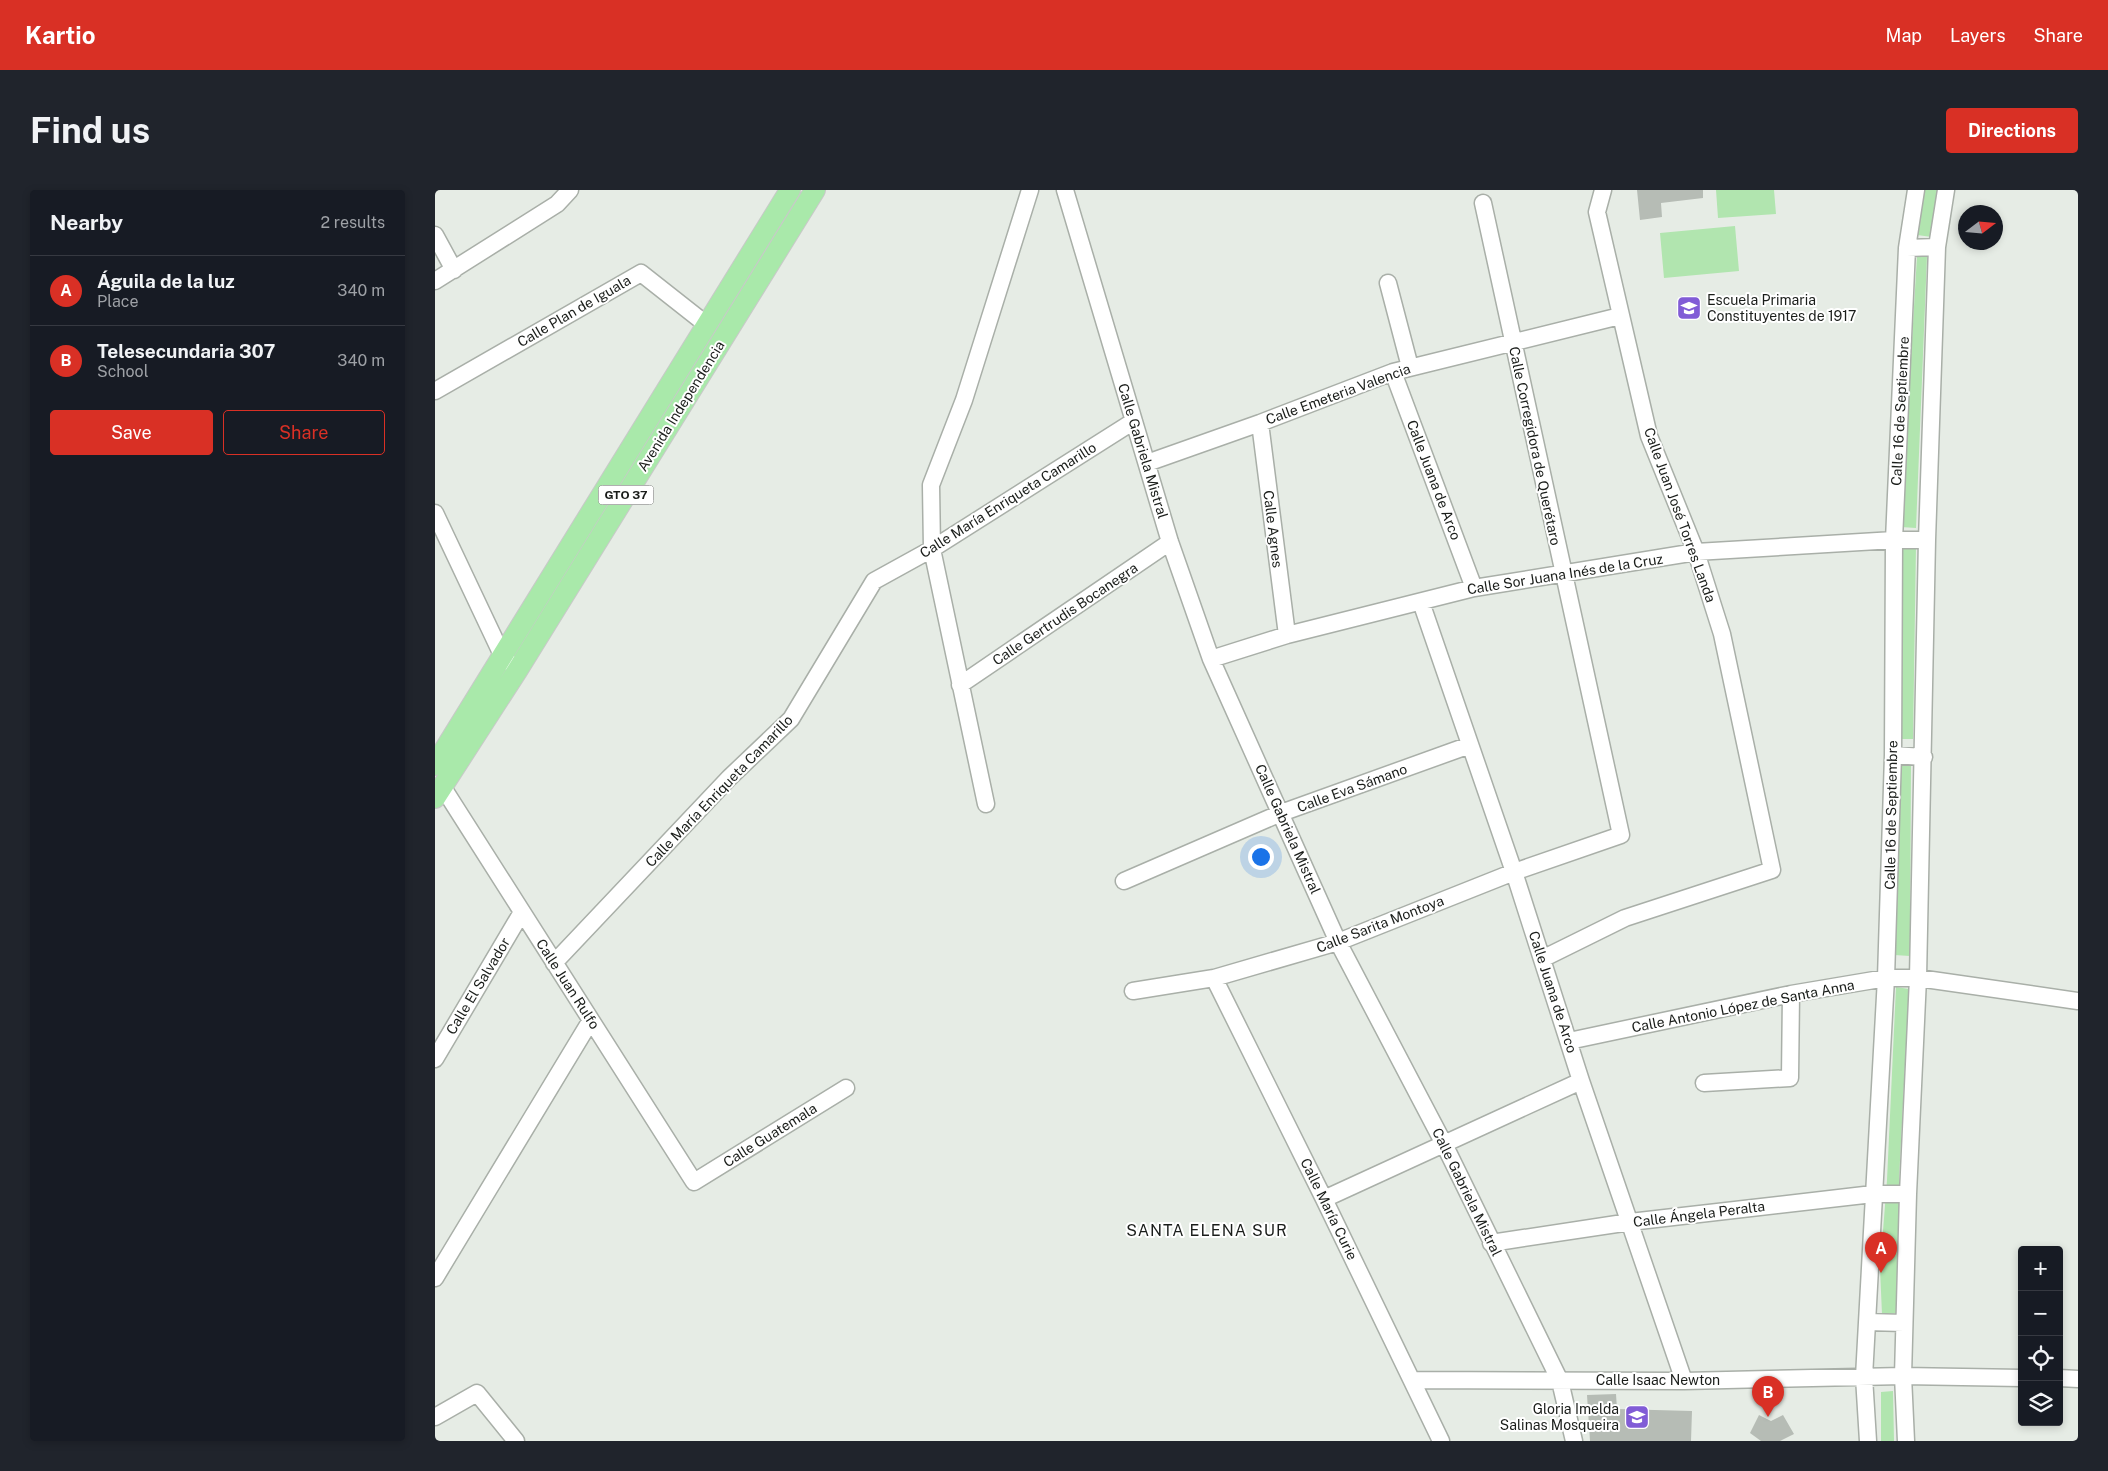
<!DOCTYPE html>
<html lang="en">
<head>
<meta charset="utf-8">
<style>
	:root { --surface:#171b24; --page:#20242c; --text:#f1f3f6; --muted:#9ea1a6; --line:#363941; --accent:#d93025 }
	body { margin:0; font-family:"Public Sans",sans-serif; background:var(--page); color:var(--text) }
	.controls { position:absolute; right:15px; bottom:15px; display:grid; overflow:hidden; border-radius:5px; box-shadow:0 2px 8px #0003 }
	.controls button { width:45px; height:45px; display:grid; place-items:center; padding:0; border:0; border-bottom:1px solid var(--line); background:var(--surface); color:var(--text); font:25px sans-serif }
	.compass { position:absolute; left:1523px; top:15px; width:45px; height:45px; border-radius:50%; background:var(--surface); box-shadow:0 2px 8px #0003; rotate:74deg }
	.you { position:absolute; left:825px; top:666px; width:18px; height:18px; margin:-12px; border:4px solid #fff; border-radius:50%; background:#1a73e8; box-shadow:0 0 0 8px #1a73e833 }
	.badge { display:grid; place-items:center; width:32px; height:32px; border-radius:50%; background:var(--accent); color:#fff; font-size:16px; font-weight:700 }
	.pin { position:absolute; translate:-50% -41px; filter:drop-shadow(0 1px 2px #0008) }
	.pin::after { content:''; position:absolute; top:26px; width:18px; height:15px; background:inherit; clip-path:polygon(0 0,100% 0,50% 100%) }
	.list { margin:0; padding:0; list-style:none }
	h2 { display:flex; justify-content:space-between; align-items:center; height:65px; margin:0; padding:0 20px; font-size:21px }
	h2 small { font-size:16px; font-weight:400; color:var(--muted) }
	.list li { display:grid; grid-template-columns:32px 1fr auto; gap:15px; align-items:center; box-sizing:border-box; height:70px; padding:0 20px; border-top:1px solid var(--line) }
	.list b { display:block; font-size:19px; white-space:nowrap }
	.list p { margin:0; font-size:16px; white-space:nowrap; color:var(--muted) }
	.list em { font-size:16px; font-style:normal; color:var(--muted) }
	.actions { display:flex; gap:10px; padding:15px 20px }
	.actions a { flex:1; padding:11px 0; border:1px solid var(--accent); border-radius:5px; text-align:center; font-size:18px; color:var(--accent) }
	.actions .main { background:var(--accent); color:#fff }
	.icon { flex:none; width:28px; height:28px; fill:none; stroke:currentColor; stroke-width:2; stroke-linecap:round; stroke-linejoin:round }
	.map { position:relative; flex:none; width:1643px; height:1251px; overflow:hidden; border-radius:5px }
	header { display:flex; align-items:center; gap:30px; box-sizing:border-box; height:70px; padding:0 25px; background:var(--accent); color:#fff }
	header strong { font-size:24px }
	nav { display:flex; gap:28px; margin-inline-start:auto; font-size:18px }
	.intro { display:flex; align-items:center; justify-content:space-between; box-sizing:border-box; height:120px; padding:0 30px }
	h1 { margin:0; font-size:35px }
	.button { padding:12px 22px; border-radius:5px; background:var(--accent); color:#fff; font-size:18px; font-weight:700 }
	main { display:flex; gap:30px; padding:0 30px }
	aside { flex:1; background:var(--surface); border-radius:5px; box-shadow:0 2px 8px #0003 }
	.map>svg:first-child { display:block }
	.green { fill:#b1e5af }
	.building { fill:#b6bcb5 }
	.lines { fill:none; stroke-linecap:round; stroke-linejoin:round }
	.minor-casing { stroke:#a9afa8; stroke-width:19 }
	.major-casing { stroke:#c8c9c8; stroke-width:22 }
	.minor { stroke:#fff; stroke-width:16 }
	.major { stroke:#a9e9aa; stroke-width:20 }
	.labels { text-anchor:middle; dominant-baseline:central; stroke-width:4; stroke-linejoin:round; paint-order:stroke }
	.shield { fill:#fff; stroke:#5f615f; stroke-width:1 }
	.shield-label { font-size:12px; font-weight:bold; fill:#1a1d1a }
	.poi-label { font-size:14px; fill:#1a1d1a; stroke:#fff; text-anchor:start }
	.street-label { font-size:14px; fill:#1a1d1a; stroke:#fff }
	.quarter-label { font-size:16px; letter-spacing:1px; fill:#1a1d1a; stroke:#fff }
</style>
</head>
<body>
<header>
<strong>Kartio</strong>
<nav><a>Map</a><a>Layers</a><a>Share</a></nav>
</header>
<div class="intro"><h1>Find us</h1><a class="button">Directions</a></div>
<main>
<aside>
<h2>Nearby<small>2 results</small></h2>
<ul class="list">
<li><span class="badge">A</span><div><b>Águila de la luz</b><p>Place</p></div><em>340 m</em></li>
<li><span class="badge">B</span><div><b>Telesecundaria 307</b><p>School</p></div><em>340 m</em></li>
</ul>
<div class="actions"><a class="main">Save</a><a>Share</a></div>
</aside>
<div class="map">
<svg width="1643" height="1251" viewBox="0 0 1643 1251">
	<rect width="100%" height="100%" fill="#e6ece5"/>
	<path class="green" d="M1281,0H1339L1341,24L1283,28Z
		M1488,0H1504L1497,47L1482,45Z
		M1300,36L1304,81L1229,88L1225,43Z
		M1482,66H1492L1481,338L1466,337Z
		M1467,356H1481L1478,549H1465Z
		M1465,571L1476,572L1475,766L1459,765Z
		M1461,797L1474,799L1464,989L1467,1123L1447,1124L1445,1079L1452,990Z
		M1458,1201L1459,1251H1446V1202Z"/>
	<path class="building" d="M1202,0H1268V8L1226,13L1227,27L1205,30Z
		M1181,1204L1182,1219L1257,1221L1256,1251H1155L1152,1205Z
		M1324,1225L1336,1231L1348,1225L1359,1244L1345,1251H1326L1315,1243Z"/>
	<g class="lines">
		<defs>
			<path id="minor" d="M630,0L735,352L776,469L903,752L1009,954L1125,1191L1139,1251
				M0,45L19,80
				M1472,58L1502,57
				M0,91L122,14L135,0
				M953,93L975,177
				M958,182L1039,398
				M0,201L206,83L272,135
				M825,233L852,445
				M712,273L825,233L958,182L1185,126
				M0,323L68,467L75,473
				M986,412L1079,682L1146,891L1249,1191
				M776,469L852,445L1039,398L1261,362L1459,350H1492
				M525,495L735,352
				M1458,565L1489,567
				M7,596L259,992L411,898
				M551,614L497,359L496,295L529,210L595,0
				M689,691L846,623L1035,555
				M1107,769L1190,728L1337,680L1287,444L1261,362L1214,246L1162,22L1168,0
				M119,773L294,588L356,529L439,391L497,359L699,231
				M779,788L889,1009L1006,1251
				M698,801L779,788L903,752L1079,682L1186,645L1048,13
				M1134,851L1356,804L1451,788H1483L1643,811
				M0,869L87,722
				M1269,893L1355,888L1356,804
				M889,1009L1146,891
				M1056,1053L1195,1032L1438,1004H1473
				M0,1088L156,830
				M1432,1132L1469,1133
				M1624,1188L1643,1189
				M977,1190L1249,1191L1468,1186L1587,1188
				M0,1227L42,1203L81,1251
				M1433,1251L1429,1187L1451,788L1458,565L1459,350L1472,58L1481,0
				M1471,1251L1468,1186L1473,1004L1483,788L1492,350L1502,57L1511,0"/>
			<path id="major" d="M0,575L355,0
				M0,608L82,481L380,0"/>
		</defs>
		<use href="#minor" class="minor-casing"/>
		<use href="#major" class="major-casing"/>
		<use href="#minor" class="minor"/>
		<use href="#major" class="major"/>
	</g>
	<defs>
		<symbol id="school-square" viewBox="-11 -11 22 22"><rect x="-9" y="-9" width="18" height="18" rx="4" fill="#815cd6" stroke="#fff"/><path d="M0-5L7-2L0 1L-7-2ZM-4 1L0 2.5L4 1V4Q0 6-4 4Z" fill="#fff"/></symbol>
	</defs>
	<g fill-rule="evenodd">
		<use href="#school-square" x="1240" y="104" width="28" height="28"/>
		<use href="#school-square" x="1188" y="1213" width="28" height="28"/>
	</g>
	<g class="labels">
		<rect class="shield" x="163.5" y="295.5" width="55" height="19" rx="4"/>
		<g class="shield-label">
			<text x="191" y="305">GTO 37</text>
		</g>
		<g class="poi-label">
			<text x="1272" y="110">Escuela Primaria<tspan x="1272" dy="16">Constituyentes de 1917</tspan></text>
			<text x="1184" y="1219" text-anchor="end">Gloria Imelda<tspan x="1184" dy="16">Salinas Mosqueira</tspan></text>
		</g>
		<g class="street-label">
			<text transform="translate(139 121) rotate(-30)">Calle Plan de Iguala</text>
			<text transform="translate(903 204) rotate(-20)">Calle Emeteria Valencia</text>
			<text transform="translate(246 216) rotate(-58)">Avenida Independencia</text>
			<text transform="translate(1465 221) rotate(-87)">Calle 16 de Septiembre</text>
			<text transform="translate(1100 256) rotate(78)">Calle Corregidora de Querétaro</text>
			<text transform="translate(708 261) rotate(73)">Calle Gabriela Mistral</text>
			<text transform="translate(999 290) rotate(69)">Calle Juana de Arco</text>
			<text transform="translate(573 310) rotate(-32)">Calle María Enriqueta Camarillo</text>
			<text transform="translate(1245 325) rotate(70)">Calle Juan José Torres Landa</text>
			<text transform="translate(838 339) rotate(83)">Calle Agnes</text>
			<text transform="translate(1130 384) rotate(-9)">Calle Sor Juana Inés de la Cruz</text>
			<text transform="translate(630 424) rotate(-34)">Calle Gertrudis Bocanegra</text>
			<text transform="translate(917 598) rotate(-20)">Calle Eva Sámano</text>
			<text transform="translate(284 601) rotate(-46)">Calle María Enriqueta Camarillo</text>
			<text transform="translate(1456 625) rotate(-89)">Calle 16 de Septiembre</text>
			<text transform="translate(853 639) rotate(66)">Calle Gabriela Mistral</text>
			<text transform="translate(945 734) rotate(-21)">Calle Sarita Montoya</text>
			<text transform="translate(133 794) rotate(57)">Calle Juan Rulfo</text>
			<text transform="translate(43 796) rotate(-59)">Calle El Salvador</text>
			<text transform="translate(1118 802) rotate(72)">Calle Juana de Arco</text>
			<text transform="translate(1308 816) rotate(-11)">Calle Antonio López de Santa Anna</text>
			<text transform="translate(335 945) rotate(-32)">Calle Guatemala</text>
			<text transform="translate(1032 1002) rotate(64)">Calle Gabriela Mistral</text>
			<text transform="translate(894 1019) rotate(64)">Calle María Curie</text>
			<text transform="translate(1264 1024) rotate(-7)">Calle Ángela Peralta</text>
			<text x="1223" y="1190">Calle Isaac Newton</text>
		</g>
		<g class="quarter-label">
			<text x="772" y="1040">SANTA ELENA SUR</text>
		</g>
	</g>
</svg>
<div class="controls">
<button>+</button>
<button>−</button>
<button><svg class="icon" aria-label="locate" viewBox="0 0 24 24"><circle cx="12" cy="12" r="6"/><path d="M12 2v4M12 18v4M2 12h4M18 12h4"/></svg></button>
<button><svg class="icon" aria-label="layers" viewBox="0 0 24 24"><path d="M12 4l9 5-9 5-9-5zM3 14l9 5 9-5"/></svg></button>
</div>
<svg class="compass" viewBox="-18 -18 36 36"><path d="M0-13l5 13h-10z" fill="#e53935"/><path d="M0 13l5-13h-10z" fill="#9ea1a6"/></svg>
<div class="you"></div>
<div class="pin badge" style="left:1446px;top:1083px">A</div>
<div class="pin badge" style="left:1333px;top:1227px">B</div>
</div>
</main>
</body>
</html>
